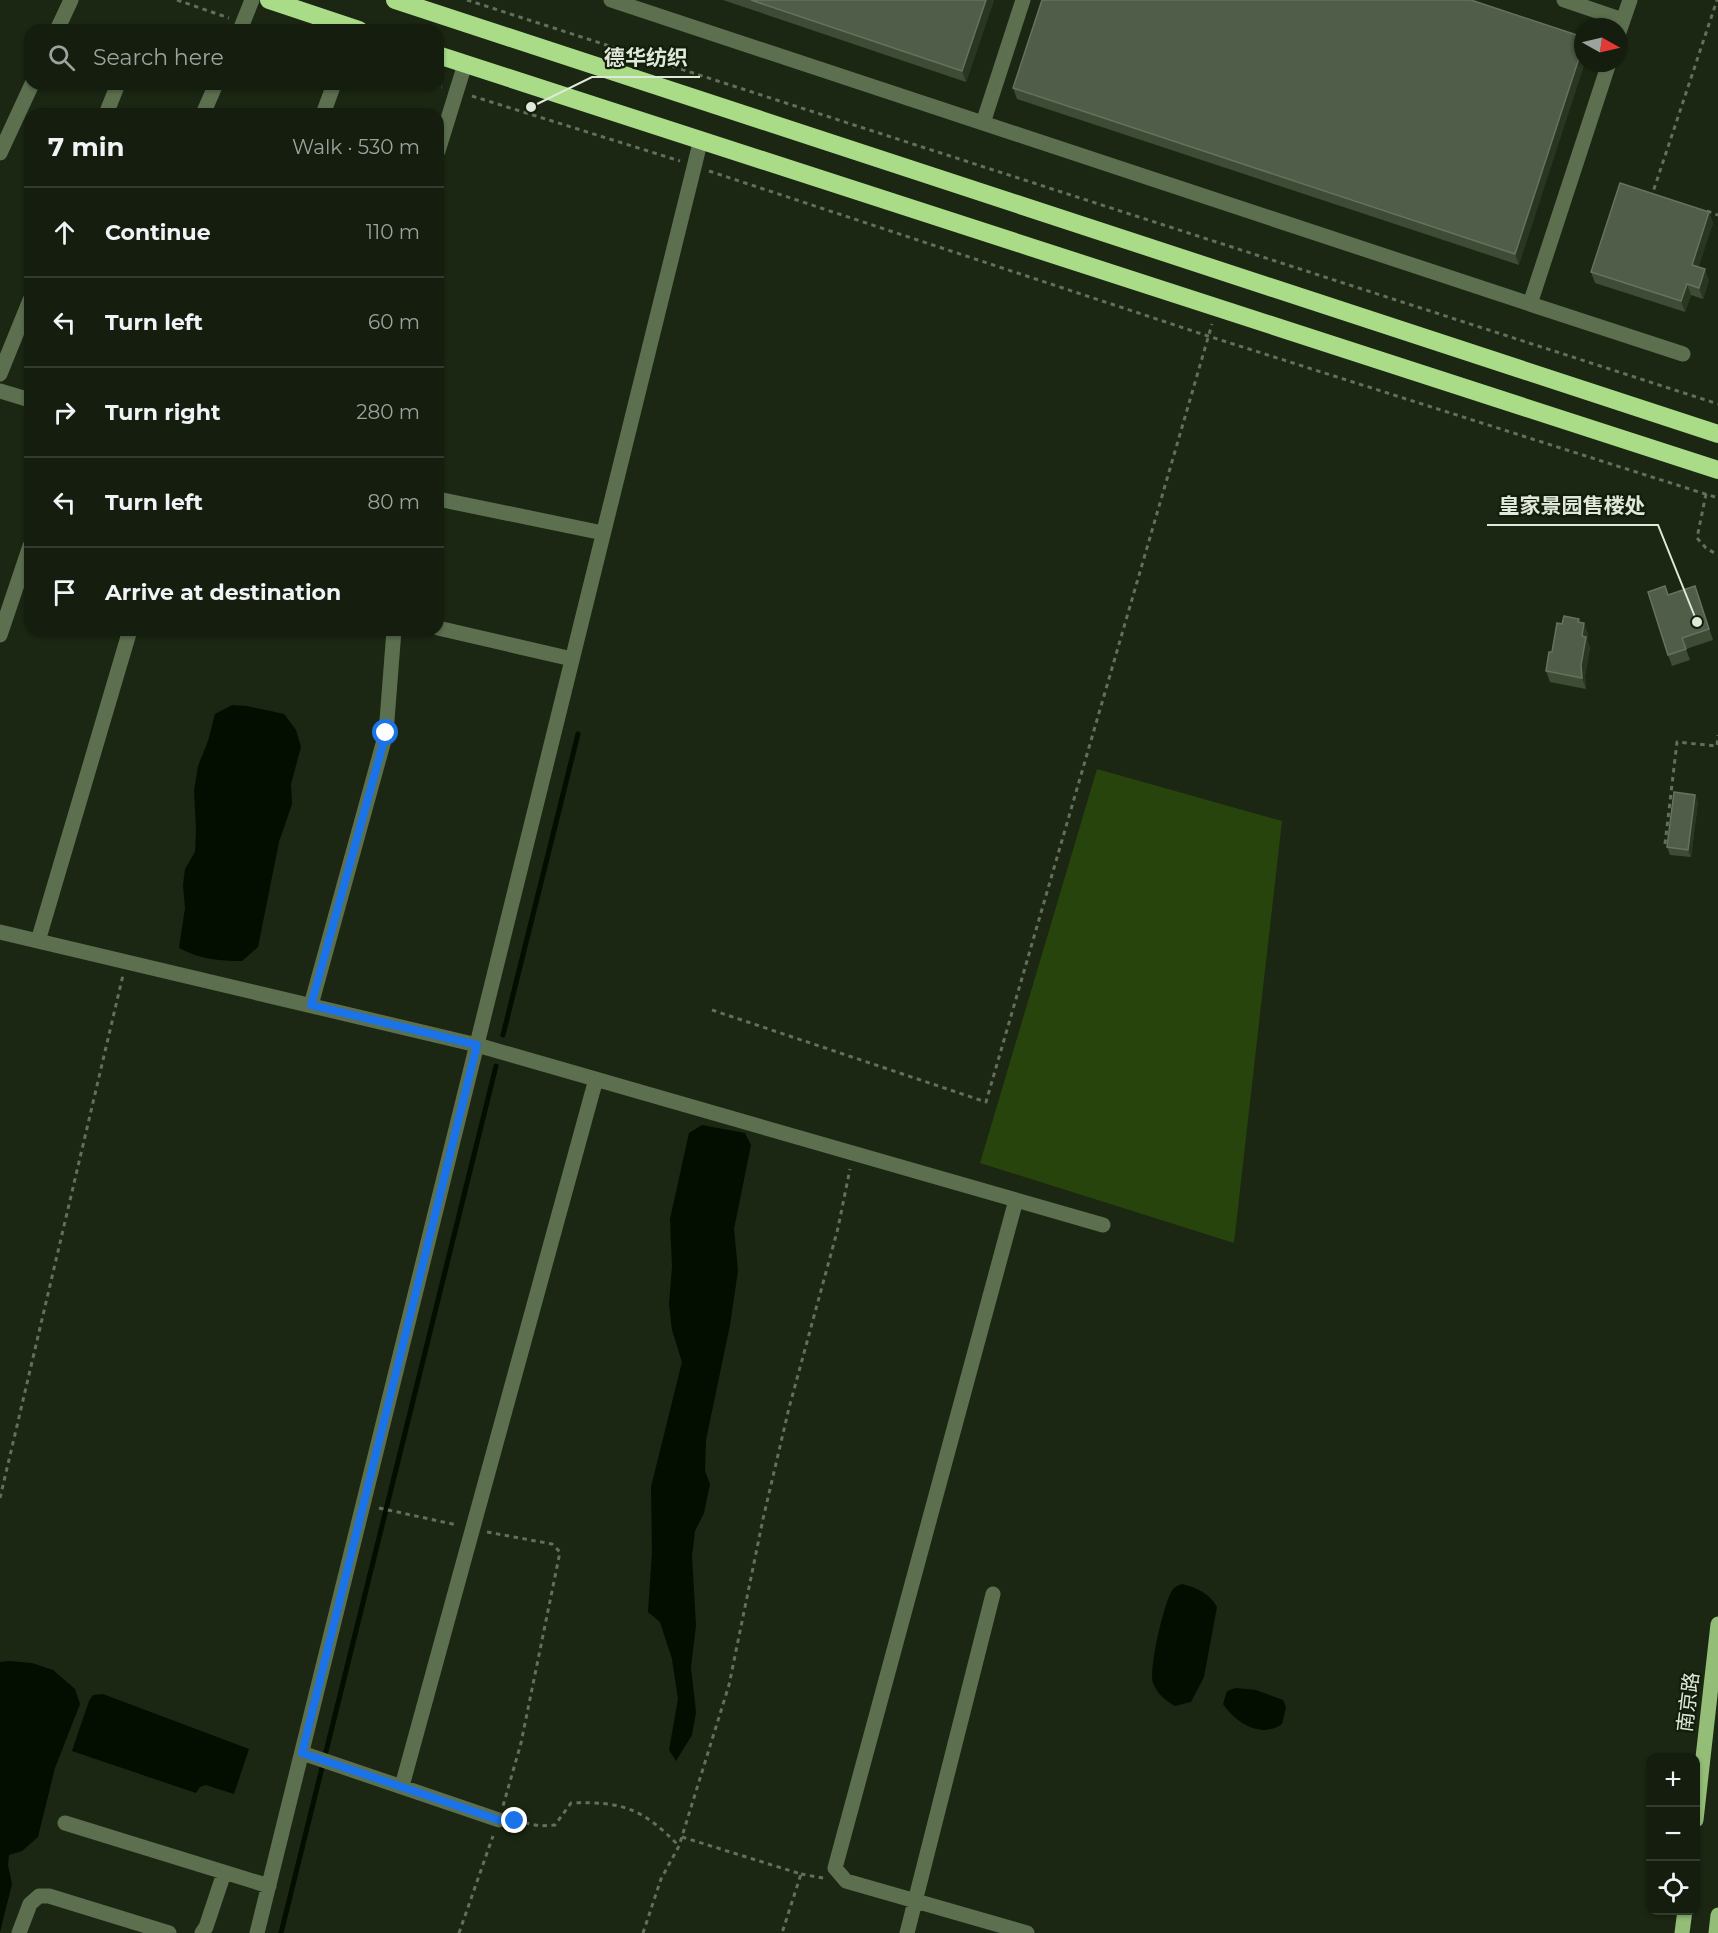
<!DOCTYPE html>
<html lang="en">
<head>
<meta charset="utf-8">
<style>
	:root { --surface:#141d0e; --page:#212a1c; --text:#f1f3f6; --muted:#9da29e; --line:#333b2e }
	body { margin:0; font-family:Montserrat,"Noto Sans SC",sans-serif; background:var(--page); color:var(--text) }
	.controls { position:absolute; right:18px; bottom:18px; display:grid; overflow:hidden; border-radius:12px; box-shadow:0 2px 4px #0004 }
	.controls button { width:54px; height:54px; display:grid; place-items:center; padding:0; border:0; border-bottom:2px solid var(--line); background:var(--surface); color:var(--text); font:30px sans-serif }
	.compass { position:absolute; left:1574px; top:18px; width:54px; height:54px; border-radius:50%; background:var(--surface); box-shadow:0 2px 4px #0004; rotate:98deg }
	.stop { position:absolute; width:18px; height:18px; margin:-14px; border:4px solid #1a73e8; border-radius:50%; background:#fff }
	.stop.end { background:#1a73e8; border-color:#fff; box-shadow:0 2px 6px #0008 }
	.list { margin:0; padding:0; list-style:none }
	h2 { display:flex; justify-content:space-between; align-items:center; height:78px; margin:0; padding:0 24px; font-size:26px }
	h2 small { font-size:20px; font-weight:400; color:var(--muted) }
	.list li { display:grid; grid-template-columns:39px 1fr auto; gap:18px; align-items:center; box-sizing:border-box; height:90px; padding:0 24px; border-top:2px solid var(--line) }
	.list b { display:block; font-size:22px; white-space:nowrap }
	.list em { font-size:20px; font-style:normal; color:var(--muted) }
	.icon { flex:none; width:33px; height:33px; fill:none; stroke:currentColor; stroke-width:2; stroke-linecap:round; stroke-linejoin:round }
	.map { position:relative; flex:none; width:1718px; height:1933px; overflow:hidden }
	.search { position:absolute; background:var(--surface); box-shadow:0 2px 4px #0004; left:24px; top:24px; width:420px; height:66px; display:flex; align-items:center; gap:15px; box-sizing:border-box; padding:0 21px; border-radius:18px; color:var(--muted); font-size:22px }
	.panel { position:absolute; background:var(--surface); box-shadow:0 2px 4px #0004; left:24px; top:108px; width:420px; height:528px; border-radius:18px }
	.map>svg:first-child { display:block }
	.green { fill:#27440c }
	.water { fill:#030e00 }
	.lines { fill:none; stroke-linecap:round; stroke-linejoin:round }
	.stream { stroke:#030e00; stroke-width:5 }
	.path { stroke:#636e5c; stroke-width:3; stroke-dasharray:4.5 4.5; stroke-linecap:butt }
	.minor { stroke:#5c704f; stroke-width:15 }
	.major { stroke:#94bd78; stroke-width:15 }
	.highway { stroke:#aadc88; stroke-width:18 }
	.wall { fill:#3e4c36 }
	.shaded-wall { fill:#293620 }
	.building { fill:#505d48; stroke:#66725f; stroke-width:1.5 }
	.route { stroke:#1a73e8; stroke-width:8 }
	.labels { text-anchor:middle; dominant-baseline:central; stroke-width:4.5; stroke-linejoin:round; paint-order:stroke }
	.street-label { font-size:20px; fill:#e0e8db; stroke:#121e09 }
	.leader { fill:none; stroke:#e0e8db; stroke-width:2 }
	.callout-dot { fill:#e0e8db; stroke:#121e09; stroke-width:2 }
	.callout-label { font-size:21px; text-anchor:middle; font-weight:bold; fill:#e0e8db; stroke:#121e09; stroke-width:4.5; stroke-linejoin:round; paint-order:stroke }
</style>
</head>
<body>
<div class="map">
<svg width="1718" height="1933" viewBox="0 0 1718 1933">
	<rect width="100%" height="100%" fill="#1b2712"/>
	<path class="green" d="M1097,769L1282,821L1234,1243L980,1163Z"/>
	<path class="water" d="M232,705L247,706L284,714L296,730L301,747L291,784L292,804L279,842L258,947L242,961C219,961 200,959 179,948L185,908L183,885L185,869L195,852L196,830L194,791L198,766L208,741L215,714Z
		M702,1125L745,1133L751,1145L734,1229L738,1271L730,1325L706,1440L705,1471L710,1484L704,1513L695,1531L692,1556L696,1625L691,1667L696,1712L692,1735L676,1761L669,1750L678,1699L672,1659L660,1622L648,1612L652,1553L651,1487L682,1362L672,1330L669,1304L672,1267L670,1219L689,1133Z
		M1182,1584C1197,1588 1209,1593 1217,1607L1204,1677L1191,1702L1175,1706C1165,1700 1158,1695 1153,1683C1148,1671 1165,1596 1174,1588C1176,1586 1180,1585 1182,1584Z
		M10,1661L32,1663L53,1670L75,1689L80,1704L55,1768L38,1837L22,1851L9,1855L8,1865L12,1884L0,1932V1662Z
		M1236,1688L1256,1690L1283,1700L1286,1707L1282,1724C1261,1739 1236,1723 1223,1704L1227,1691Z
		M103,1694L249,1749L234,1794L206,1785L200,1787L196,1793L72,1751L89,1701L93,1695Z"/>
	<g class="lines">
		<path class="stream" d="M503,1035L578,734
			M281,1933L496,1066"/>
		<path class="path" d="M177,0L229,18
			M467,0L1718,404
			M258,27L266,30
			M433,84L442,87
			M472,96L680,161
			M709,171L1208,336L1718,498
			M1655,196L1652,195L1717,0
			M1707,211L1718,215
			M1706,494L1697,538L1706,548L1718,555
			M1665,844L1677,742L1717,746L1718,735
			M712,1010L986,1102L1212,324
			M0,1498L123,975
			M379,1508L457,1525
			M487,1532L552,1544L560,1552L521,1743L503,1806
			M516,1821L540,1826L555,1825L571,1803C623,1801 643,1809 679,1846
			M682,1837L801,1874L782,1933
			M801,1874L823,1878
			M459,1933L493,1836
			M643,1933L661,1879L679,1846L729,1685L763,1519L789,1408L838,1228L850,1169"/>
		<path class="minor" d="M611,0L1530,304L1609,63
			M1564,0L1623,20
			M57,30L71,0
			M240,30L252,0
			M1619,32L1630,0
			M106,114L118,84
			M203,114L216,84
			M323,114L334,84
			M983,123L1023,0
			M438,151L465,64
			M0,153L32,84
			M1530,304L1683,354
			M0,374L30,300
			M0,391L30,400
			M438,499L603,533
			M438,628L572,659
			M0,635L30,546
			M0,932L477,1045L1103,1225
			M38,941L130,630
			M311,1005L386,733L394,630
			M1016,1200L835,1868L846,1881L1027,1933
			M302,1753L499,1820
			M402,1786L596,1079
			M65,1823L269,1886
			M19,1933L30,1904L39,1896H49L169,1933
			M202,1933L206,1927L224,1873
			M257,1933L701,139
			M907,1933L993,1594"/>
		<path class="major" d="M1696,1820L1718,1624
			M1682,1933L1685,1910
			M1716,1933L1718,1915"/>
		<path class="highway" d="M269,0L359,30
			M395,0L1718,434
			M438,55L1718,470"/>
	</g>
	<path class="wall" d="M723,0H994L966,82Z
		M1471,0L1519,265L1017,99L1013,88Z
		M1709,212L1713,223L1698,267L1709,280L1703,299L1691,295L1685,312L1595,283L1591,272Z
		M1695,586L1713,640L1686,649L1690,660L1672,666L1668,655V595Z
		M1579,619L1580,623H1584L1588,634L1587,640L1590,648L1585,676L1586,689L1550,682L1546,671L1552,652Z
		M1698,802L1691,857L1670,855L1667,847Z"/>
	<path class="shaded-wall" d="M986,0H994L966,82L962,71Z
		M1583,46V63H1585L1519,265L1515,254Z
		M1709,212L1713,223L1696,276L1692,265Z
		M1705,269L1709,280L1703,299L1699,288Z
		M1687,284L1691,295L1685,312L1681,301Z
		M1579,619L1583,630L1584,623L1588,634L1587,640L1590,648L1585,676L1586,689L1582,678L1578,622Z
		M1695,795L1698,802L1691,857L1688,850Z"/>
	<path class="building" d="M751,0H986L962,71Z
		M1042,0H1471L1583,37V46L1515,254L1013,88Z
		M1620,183L1709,212L1692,265L1705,269L1699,288L1687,284L1681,301L1591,272Z
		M1665,586L1668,595L1695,586L1709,629L1682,638L1686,649L1668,655L1648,592Z
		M1564,616L1579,619L1578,622L1584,623L1582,636L1586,637L1581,665L1582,678L1546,671L1549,652H1552L1557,623L1562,624Z
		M1674,792L1695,795L1688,850L1667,847Z"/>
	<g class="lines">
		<path class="route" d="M386,733L311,1005L477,1045L302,1753L499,1820L515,1821"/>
	</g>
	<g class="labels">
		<g class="street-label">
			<text transform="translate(1688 1702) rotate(-83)">南京路</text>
		</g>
	</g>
	<path class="leader" d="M531 107L592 77H700M1697 622L1658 525H1487"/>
	<g class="callout-dot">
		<circle cx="531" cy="107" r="6"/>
		<circle cx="1697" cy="622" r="6"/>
	</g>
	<g class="callout-label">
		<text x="646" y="65">德华纺织</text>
		<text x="1572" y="513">皇家景园售楼处</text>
	</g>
</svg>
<div class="controls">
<button>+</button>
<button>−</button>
<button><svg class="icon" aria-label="locate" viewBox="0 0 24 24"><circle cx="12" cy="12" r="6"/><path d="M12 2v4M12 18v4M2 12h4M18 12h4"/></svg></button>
</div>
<svg class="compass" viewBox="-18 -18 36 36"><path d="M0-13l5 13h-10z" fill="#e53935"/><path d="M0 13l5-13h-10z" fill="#9da29e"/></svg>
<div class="stop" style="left:386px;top:733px"></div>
<div class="stop end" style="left:515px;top:1821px"></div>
<div class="search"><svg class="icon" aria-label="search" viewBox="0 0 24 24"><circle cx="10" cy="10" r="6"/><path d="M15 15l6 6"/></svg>Search here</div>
<section class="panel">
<h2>7 min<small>Walk · 530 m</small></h2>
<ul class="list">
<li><svg class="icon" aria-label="ahead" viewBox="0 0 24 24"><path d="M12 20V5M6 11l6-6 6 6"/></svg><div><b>Continue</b></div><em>110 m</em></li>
<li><svg class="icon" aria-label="left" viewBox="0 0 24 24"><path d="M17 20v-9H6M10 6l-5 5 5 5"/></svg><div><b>Turn left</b></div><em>60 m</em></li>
<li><svg class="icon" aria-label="right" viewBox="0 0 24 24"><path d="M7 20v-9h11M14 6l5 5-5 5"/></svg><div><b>Turn right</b></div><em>280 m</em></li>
<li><svg class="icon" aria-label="left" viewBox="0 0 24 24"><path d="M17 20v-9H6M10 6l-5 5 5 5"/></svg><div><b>Turn left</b></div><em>80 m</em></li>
<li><svg class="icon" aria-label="arrive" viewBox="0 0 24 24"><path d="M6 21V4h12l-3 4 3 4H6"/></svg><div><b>Arrive at destination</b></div></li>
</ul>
</section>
</div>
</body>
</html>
